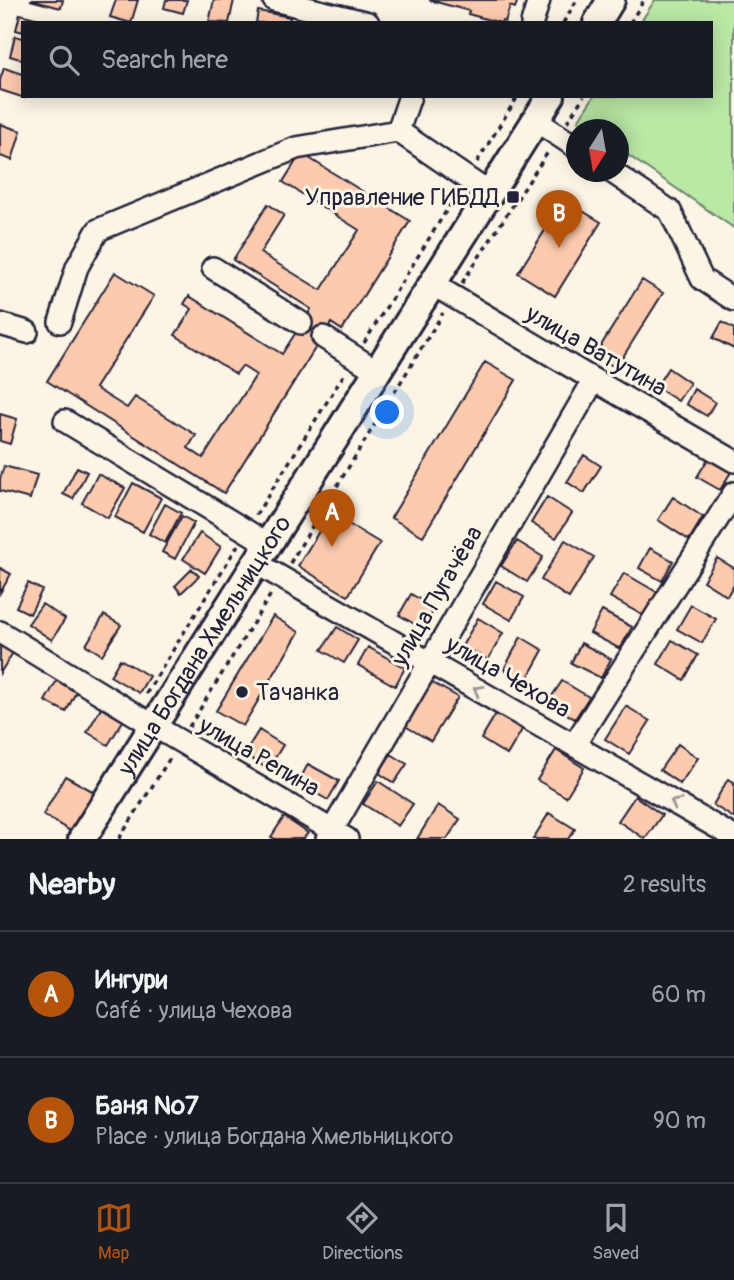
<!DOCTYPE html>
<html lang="en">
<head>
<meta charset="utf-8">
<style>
	:root { --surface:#171b24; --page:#20242c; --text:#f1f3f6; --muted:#9ea1a6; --line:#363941; --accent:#b45309 }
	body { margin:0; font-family:Pangolin,sans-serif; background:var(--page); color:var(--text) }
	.compass { position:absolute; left:566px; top:119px; width:63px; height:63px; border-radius:50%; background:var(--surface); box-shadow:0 4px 18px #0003; rotate:191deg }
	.you { position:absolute; left:388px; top:413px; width:24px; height:24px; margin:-18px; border:5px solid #fff; border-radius:50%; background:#1a73e8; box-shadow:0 0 0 10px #1a73e833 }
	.badge { display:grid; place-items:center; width:46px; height:46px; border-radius:50%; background:var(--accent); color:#fff; font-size:23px; font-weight:700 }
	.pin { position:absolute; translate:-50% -58px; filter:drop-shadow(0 2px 4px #0008) }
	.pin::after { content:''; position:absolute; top:37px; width:24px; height:21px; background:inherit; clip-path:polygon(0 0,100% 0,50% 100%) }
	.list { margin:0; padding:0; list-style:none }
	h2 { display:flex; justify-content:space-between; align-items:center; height:91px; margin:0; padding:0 28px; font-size:30px }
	h2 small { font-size:23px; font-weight:400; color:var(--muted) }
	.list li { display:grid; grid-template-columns:46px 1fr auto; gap:21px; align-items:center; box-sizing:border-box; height:126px; padding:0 28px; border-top:2px solid var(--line) }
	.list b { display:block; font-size:26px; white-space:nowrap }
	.list p { margin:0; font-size:23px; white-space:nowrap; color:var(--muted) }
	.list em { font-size:23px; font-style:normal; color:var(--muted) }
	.icon { flex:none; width:38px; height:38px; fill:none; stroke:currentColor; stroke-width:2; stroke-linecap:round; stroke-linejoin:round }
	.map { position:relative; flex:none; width:734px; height:839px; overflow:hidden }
	.search { position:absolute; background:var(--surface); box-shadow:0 4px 18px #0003; left:21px; right:21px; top:21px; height:77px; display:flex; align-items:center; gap:18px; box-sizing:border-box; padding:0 24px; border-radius:0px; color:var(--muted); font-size:26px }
	.sheet { height:343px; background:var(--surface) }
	nav { display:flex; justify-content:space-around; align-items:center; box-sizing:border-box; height:98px; border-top:2px solid var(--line); background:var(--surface); font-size:19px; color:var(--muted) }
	nav a { display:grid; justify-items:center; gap:4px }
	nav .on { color:var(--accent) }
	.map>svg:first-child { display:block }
	.green { fill:#bbe8a5; stroke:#6e8570; stroke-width:2 }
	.building { fill:#fdcaad; stroke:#22223b; stroke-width:2 }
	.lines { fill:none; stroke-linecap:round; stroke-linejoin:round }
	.minor-casing { stroke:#22223b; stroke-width:26 }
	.major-casing { stroke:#22223b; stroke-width:32 }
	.path { stroke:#22223b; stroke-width:3.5; stroke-dasharray:5 5; stroke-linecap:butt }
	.minor { stroke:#fcf5e5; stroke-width:21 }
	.major { stroke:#fcf5e5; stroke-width:26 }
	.oneway { stroke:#9a9698 }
	.poi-dot { fill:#22223b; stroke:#fcf5e5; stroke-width:2.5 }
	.labels { text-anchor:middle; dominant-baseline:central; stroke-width:6; stroke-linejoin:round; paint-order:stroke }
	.poi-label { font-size:24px; fill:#22223b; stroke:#fcf5e5; text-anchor:end }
	.street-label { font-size:24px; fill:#22223b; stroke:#fcf5e5 }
</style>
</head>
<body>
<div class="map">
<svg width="734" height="839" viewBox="0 0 734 839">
	<rect width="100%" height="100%" fill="#fcf5e5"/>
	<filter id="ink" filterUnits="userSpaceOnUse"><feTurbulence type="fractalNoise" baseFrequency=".0143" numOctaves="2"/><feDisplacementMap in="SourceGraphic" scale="14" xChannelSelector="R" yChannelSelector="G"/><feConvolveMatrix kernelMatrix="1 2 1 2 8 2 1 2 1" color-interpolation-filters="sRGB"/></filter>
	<g filter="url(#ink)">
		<path class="green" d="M655,0H734V228L619,149L618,130L590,129L578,121L594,96H711V23H640Z"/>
		<path class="building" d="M30,0H63L61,8Z
			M116,0H138L131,23L110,17Z
			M166,0H187L183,13L164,8Z
			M214,0H234L229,23L209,22Z
			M429,0H518L515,8L510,6L505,22L502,21L501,23L468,14L469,11Z
			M258,11L290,17L289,23H256Z
			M20,14L47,21V23H23V32L16,30Z
			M15,36L23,38V60L10,56Z
			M4,68L23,74V96H26L25,98L0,90V80Z
			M0,124L21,131L12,160L0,156Z
			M301,153L410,221L342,330L331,323L224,493L47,381L115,272L154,296L95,388L127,408L135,397L196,435L188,448L203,458L256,375L242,366L236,374L175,335L192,309L184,304L189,296L282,354L311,309L233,260L268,204L284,215L260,253L321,290L359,230L283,182Z
			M564,200L601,222L555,296L518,273Z
			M642,280L663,293L616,368L595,355Z
			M722,322L734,329V349L713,338Z
			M485,362L516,380L423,536L391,518Z
			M668,368L690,383L678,401L656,387Z
			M694,389L715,402L707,416L686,404Z
			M0,414L17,419L10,444L0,441Z
			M711,454L734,467L720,490L697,477Z
			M584,455L601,466L584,493L567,482Z
			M4,466L37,475L30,499L0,491V479Z
			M77,467L87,472L73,499L63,494Z
			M98,474L125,488L108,518L82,503Z
			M133,483L161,498L143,532L115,517Z
			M547,497L572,513L556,538L531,523Z
			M673,497L703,517L689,540L658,520Z
			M165,504L181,513L165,543L149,534Z
			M330,513L380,543L348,596L298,566Z
			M182,516L194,523L175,559L162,552Z
			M200,533L221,547L205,573L183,559Z
			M565,540L594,557L569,598L541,580Z
			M517,541L543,557L527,582L501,566Z
			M650,548L673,561L662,581L639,568Z
			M717,558L734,568V584L727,596L703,581Z
			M0,568L11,574L0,593Z
			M192,569L199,576L181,593L175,586Z
			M624,573L660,594L646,617L610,597Z
			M496,581L524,597L511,620L483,604Z
			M28,583L42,590L30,614L16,607Z
			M411,594L435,608L423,629L399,615Z
			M42,604L65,619L52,640L28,624Z
			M691,605L716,619L702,643L677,629Z
			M602,611L632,627L620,649L590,633Z
			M104,615L121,625L102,655L86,645Z
			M273,616L299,632L243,726L216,711Z
			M478,618L503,633L488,660L462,646Z
			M337,627L358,640L344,663L322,650Z
			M521,637L543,650L526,681L504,669Z
			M672,640L698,655L684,680L658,664Z
			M0,643L14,651L0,673Z
			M581,643L611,659L601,678L571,663Z
			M368,647L405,668L395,686L358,665Z
			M120,659L149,676L139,693L110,676Z
			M57,680L77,690L66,712L45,701Z
			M562,681L589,697L575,719L548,702Z
			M431,682L458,697L431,741L405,726Z
			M626,706L650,721L629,754L605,739Z
			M101,708L123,721L108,745L87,732Z
			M497,712L523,728L507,755L481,739Z
			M259,730L283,745L268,769L244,754Z
			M678,744L698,758L680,784L660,770Z
			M556,750L584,768L566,797L537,780Z
			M391,754L407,764L394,783L379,773Z
			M308,764L339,781L328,800L298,783Z
			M65,776L96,793L74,833L43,815Z
			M728,779L734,782V818L713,805Z
			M378,781L413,804L398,826L363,804Z
			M635,796L662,815L645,839L618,821Z
			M438,805L460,819L447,839H417Z
			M549,813L575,829L568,839H533Z
			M284,817L308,833L303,839H275L271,837Z"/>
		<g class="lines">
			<defs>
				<path id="minor" d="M274,0L368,23
					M532,23L539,0
					M535,120L576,147
					M398,131L410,96
					M612,172L670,211L702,279L734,300
					M213,268L301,323
					M432,284L594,380L734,461
					M60,322L77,267L98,230L296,148L398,131L490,194
					M0,324L27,332
					M323,337L377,371
					M65,421L268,544
					M256,563L734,837
					M0,632L154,726L347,839
					M574,745L734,493
					M327,839L594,380"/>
				<g id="major">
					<path d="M597,23L611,0"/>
					<path id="s1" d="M82,839L551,96"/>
				</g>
			</defs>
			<use href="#minor" class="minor-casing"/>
			<use href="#major" class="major-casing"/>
			<path class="path" d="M563,23L577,0
				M630,23L644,0
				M567,122L584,96
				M477,162L518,96
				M462,283L548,152
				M364,343L458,192
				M256,515L345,373
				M290,563L443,313
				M146,694L238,545
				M189,727L271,594
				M119,839L170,758"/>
			<use href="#minor" class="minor"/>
			<use href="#major" class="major"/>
		</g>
		<defs><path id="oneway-chevron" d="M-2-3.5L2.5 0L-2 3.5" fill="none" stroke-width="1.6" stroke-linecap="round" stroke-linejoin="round" transform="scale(1.75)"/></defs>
		<g class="oneway">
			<use href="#oneway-chevron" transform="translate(478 690) rotate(-150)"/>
			<use href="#oneway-chevron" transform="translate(675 803) rotate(-150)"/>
		</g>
	</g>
	<g class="poi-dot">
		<rect x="506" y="190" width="14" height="14" rx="3.5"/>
		<circle cx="242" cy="692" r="7"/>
	</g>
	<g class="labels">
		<g class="poi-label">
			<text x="499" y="197">Управление ГИБДД</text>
			<text x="256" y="692" text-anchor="start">Тачанка</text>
		</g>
		<g class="street-label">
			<text transform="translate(596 351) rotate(30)">улица Ватутина</text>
			<text transform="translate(437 596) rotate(-60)">улица Пугачёва</text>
			<text stroke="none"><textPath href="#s1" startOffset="229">улица Богдана Хмельницкого</textPath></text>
			<text transform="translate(508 677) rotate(30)">улица Чехова</text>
			<text transform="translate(259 757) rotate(30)">улица Репина</text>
		</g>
	</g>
</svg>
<svg class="compass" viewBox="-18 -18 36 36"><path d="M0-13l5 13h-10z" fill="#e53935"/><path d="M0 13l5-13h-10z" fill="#9ea1a6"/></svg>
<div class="you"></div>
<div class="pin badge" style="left:332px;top:547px">A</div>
<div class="pin badge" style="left:559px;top:248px">B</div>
<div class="search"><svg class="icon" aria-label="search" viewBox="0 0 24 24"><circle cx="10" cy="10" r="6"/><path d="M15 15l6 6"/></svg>Search here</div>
</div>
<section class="sheet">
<h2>Nearby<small>2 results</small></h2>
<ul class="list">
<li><span class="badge">A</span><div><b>Ингури</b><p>Café · улица Чехова</p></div><em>60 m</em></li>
<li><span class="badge">B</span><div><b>Баня №7</b><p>Place · улица Богдана Хмельницкого</p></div><em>90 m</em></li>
</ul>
</section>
<nav>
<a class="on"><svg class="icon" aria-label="map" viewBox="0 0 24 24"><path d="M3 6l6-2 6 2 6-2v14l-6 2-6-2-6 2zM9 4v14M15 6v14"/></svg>Map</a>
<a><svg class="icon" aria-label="directions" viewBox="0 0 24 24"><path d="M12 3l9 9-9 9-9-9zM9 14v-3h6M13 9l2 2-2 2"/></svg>Directions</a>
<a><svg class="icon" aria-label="saved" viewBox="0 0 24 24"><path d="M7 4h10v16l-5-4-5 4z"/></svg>Saved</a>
</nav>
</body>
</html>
